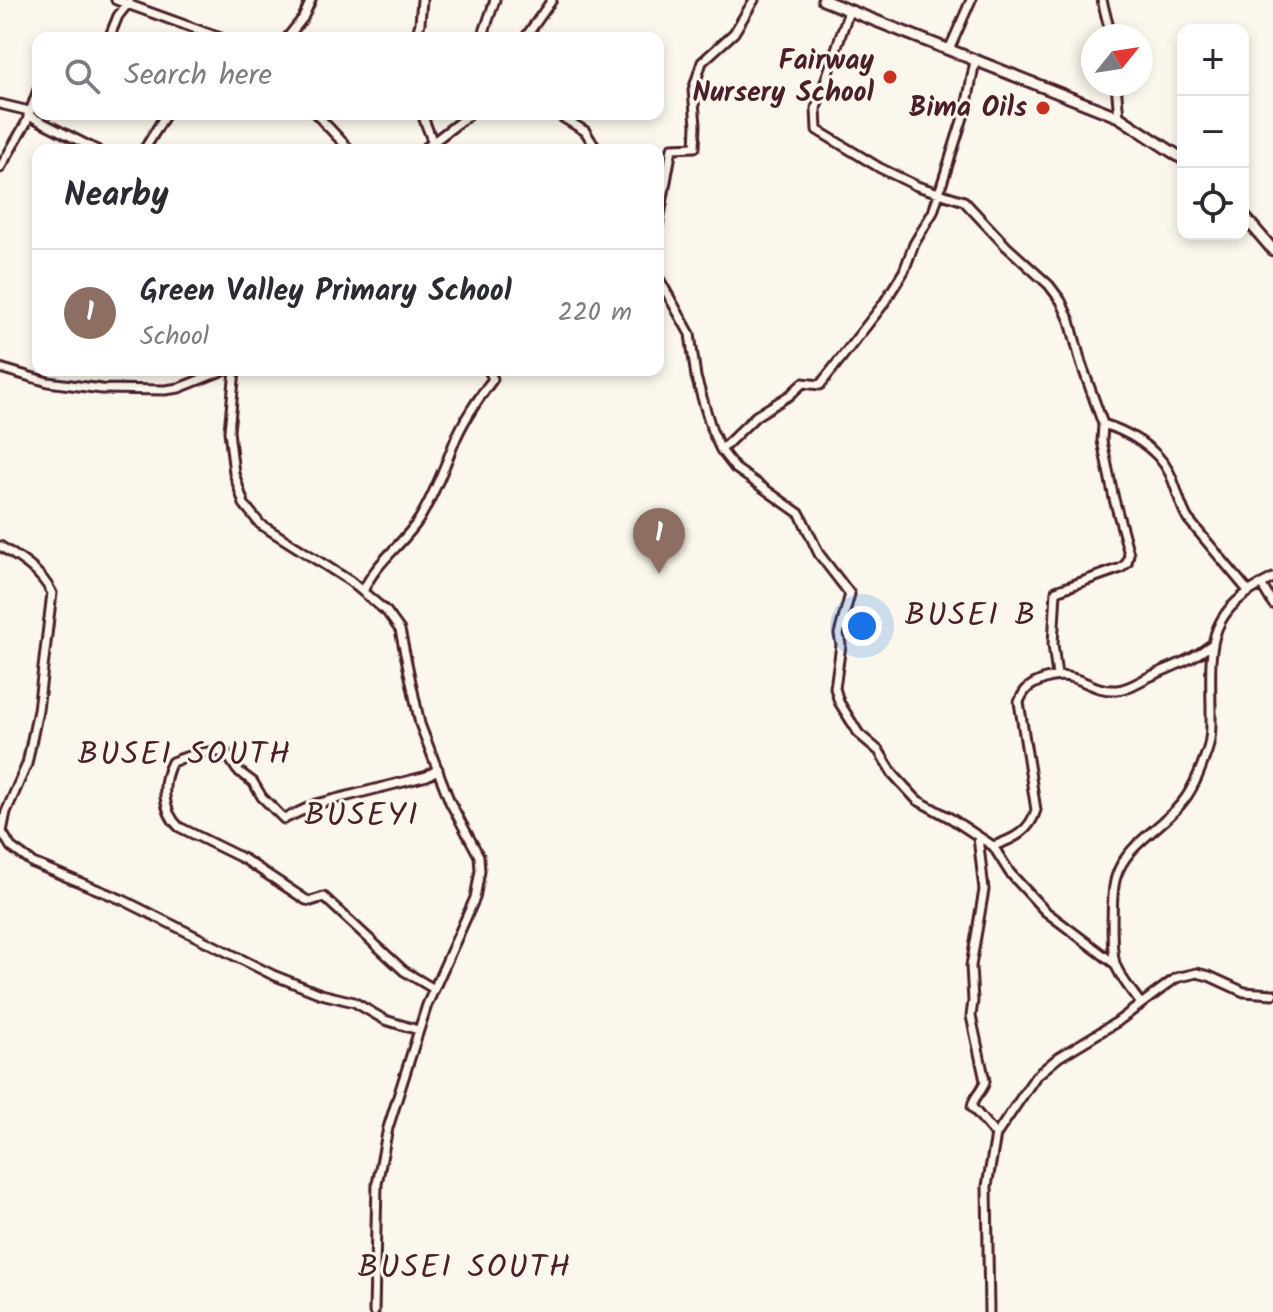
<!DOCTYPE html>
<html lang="en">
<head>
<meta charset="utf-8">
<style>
	:root { --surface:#fff; --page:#f7f7f7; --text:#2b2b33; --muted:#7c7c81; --line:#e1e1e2; --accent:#b45309 }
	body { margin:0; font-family:Kalam,sans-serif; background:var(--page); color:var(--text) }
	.controls { position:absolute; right:24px; top:24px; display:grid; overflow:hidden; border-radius:16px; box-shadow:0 4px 12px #0003 }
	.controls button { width:72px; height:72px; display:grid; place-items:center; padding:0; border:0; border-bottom:2px solid var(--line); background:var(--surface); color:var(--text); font:40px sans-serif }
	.compass { position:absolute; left:1081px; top:24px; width:72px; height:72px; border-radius:50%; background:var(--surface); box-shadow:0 4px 12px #0003; rotate:60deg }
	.you { position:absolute; left:862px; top:626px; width:28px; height:28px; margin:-20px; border:6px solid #fff; border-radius:50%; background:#1a73e8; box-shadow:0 0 0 12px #1a73e833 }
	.badge { display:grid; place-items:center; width:52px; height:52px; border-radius:50%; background:var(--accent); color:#fff; font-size:26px; font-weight:700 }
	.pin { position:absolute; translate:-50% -66px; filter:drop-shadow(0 2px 4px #0008) }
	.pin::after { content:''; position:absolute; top:42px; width:28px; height:24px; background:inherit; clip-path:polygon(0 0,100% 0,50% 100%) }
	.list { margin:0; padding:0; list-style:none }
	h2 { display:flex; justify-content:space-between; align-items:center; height:104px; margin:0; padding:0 32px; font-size:34px }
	h2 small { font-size:26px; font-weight:400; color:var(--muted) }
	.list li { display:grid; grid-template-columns:52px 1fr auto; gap:24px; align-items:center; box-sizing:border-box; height:128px; padding:0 32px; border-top:2px solid var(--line) }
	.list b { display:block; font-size:30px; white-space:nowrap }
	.list p { margin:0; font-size:26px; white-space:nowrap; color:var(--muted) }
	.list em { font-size:26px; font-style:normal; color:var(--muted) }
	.icon { flex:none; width:44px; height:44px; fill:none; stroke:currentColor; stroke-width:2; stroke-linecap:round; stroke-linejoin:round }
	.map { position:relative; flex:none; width:1273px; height:1312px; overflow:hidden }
	.search { position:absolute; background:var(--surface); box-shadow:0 4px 12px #0003; left:32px; top:32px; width:632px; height:88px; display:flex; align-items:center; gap:20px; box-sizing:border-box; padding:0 28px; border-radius:16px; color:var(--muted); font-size:30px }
	.panel { position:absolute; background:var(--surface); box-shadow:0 4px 12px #0003; left:32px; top:144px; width:632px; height:232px; border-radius:16px }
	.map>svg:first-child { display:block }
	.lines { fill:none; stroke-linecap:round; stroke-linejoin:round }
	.minor-casing { stroke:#4a1f2b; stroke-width:13 }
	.major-casing { stroke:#4a1f2b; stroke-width:15 }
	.minor { stroke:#fbf7ec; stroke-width:7 }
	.major { stroke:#fbf7ec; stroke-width:9 }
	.poi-dot { fill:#c8321e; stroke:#fbf7ec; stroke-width:3 }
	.labels { text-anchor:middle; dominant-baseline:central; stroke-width:6; stroke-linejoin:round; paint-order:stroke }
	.poi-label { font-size:28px; font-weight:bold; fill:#4a1f2b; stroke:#fbf7ec; text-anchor:end }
	.quarter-label { font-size:32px; letter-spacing:2px; fill:#4a1f2b; stroke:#fbf7ec }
</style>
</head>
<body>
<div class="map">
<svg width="1273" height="1312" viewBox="0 0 1273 1312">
	<rect width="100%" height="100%" fill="#fbf7ec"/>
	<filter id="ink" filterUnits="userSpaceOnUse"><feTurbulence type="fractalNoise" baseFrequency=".0125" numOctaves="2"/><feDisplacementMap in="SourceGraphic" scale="16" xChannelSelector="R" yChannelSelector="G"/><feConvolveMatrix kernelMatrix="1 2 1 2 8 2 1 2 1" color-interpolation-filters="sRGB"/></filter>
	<g filter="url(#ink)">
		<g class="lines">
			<defs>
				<path id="minor" d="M116,0L221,38
					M1102,0L1111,36
					M849,11L816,108L817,130L880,168L917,186L964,201L1006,246L1049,285L1061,301L1070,321L1081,363L1103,424L1102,441L1114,499L1129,554L1127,563L1121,568L1056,591L1053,644L1057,676
					M109,38L118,16L129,2
					M287,38L303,18L311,0
					M416,38L420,23L422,0
					M482,38L495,0
					M525,38L552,0
					M949,50L971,0
					M1116,84L1119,117
					M0,104L29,111
					M316,114L350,150
					M422,114L433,143
					M557,114L585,131L597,150
					M28,115L97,150
					M144,150L166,114
					M423,150L470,114
					M0,168L26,123L38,90
					M658,226L672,148L695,147L696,125L693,90L702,62L734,33L754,0
					M658,277L690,334L696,377L712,431L721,450L735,468L800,514L819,554L850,594L839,634L841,645L835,688L839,702L859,734L879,751L893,774L917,800L952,819L993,846L1010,873L1045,911L1115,964
					M0,368L48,382L102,389L165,390L179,388L224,370
					M235,370L229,431L234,473L244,504L260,524L350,581L387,612L400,630L420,724L450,802L479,856L480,871L475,898L427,1005L388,1128L377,1184L374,1312
					M1103,424C1127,431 1157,448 1169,472C1177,487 1179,504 1188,519L1249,592
					M721,450L756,416L790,395L803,383L820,385L882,306L904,271L914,244L933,212L966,108L975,61
					M0,546C21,559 40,570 52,593L38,710L27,764L6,812L2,832L11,847L33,863L123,900L273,975L321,994L354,1002L385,1020L418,1030
					M1261,584L1273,604
					M363,592C375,562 404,544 420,518C434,494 444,469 454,443C463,420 478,399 493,379L489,370
					M978,837L984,890L971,966L973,1001L971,1016L985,1081C983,1092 973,1096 972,1107L996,1135
					M993,846C1014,839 1030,831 1036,810L1019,702C1024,690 1028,686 1040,681C1077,666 1086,692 1117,690C1130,689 1139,681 1151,676C1173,666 1192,660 1211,645
					M434,989L404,971L324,897L311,901L306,900L244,859L179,827C162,811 161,783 172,762C190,755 207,749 226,753L237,770L253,782L262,797L284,819L316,804L427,776L438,769
					M1141,1004C1133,992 1119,977 1115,963C1111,949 1111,892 1116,877C1125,846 1160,829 1180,805C1192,792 1199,774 1205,757C1212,741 1211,725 1211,709C1210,642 1206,611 1273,578
					M989,1312L987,1186L996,1135L1036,1076L1059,1057L1117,1022L1176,978L1197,973L1209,976L1244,992L1273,994"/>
				<path id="major" d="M823,0L1119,117L1183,159
					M1243,215L1273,250"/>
			</defs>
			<use href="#minor" class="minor-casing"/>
			<use href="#major" class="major-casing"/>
			<use href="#minor" class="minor"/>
			<use href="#major" class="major"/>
		</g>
	</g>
	<g class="poi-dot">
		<circle cx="890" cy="77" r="8"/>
		<circle cx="1043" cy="108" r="8"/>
	</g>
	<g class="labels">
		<g class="poi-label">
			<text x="874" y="61">Fairway<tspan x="874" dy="32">Nursery School</tspan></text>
			<text x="1027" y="108">Bima Oils</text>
		</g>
		<g class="quarter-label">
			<text x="971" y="616">BUSEI B</text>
			<text x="185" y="755">BUSEI SOUTH</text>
			<text x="362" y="816">BUSEYI</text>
			<text x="465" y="1268">BUSEI SOUTH</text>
		</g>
	</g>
</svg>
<div class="controls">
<button>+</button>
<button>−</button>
<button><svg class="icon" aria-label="locate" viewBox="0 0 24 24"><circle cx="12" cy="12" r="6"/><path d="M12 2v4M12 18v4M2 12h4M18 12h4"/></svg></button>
</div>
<svg class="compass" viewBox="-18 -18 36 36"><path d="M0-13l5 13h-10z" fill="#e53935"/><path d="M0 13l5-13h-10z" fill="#7c7c81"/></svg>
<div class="you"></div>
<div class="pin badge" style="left:659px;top:574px;background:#8d6e63">1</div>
<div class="search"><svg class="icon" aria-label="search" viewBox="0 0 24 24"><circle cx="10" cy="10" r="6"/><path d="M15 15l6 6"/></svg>Search here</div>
<section class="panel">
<h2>Nearby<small></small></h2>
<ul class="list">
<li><span class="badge" style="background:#8d6e63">1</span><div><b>Green Valley Primary School</b><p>School</p></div><em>220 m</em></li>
</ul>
</section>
</div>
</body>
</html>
